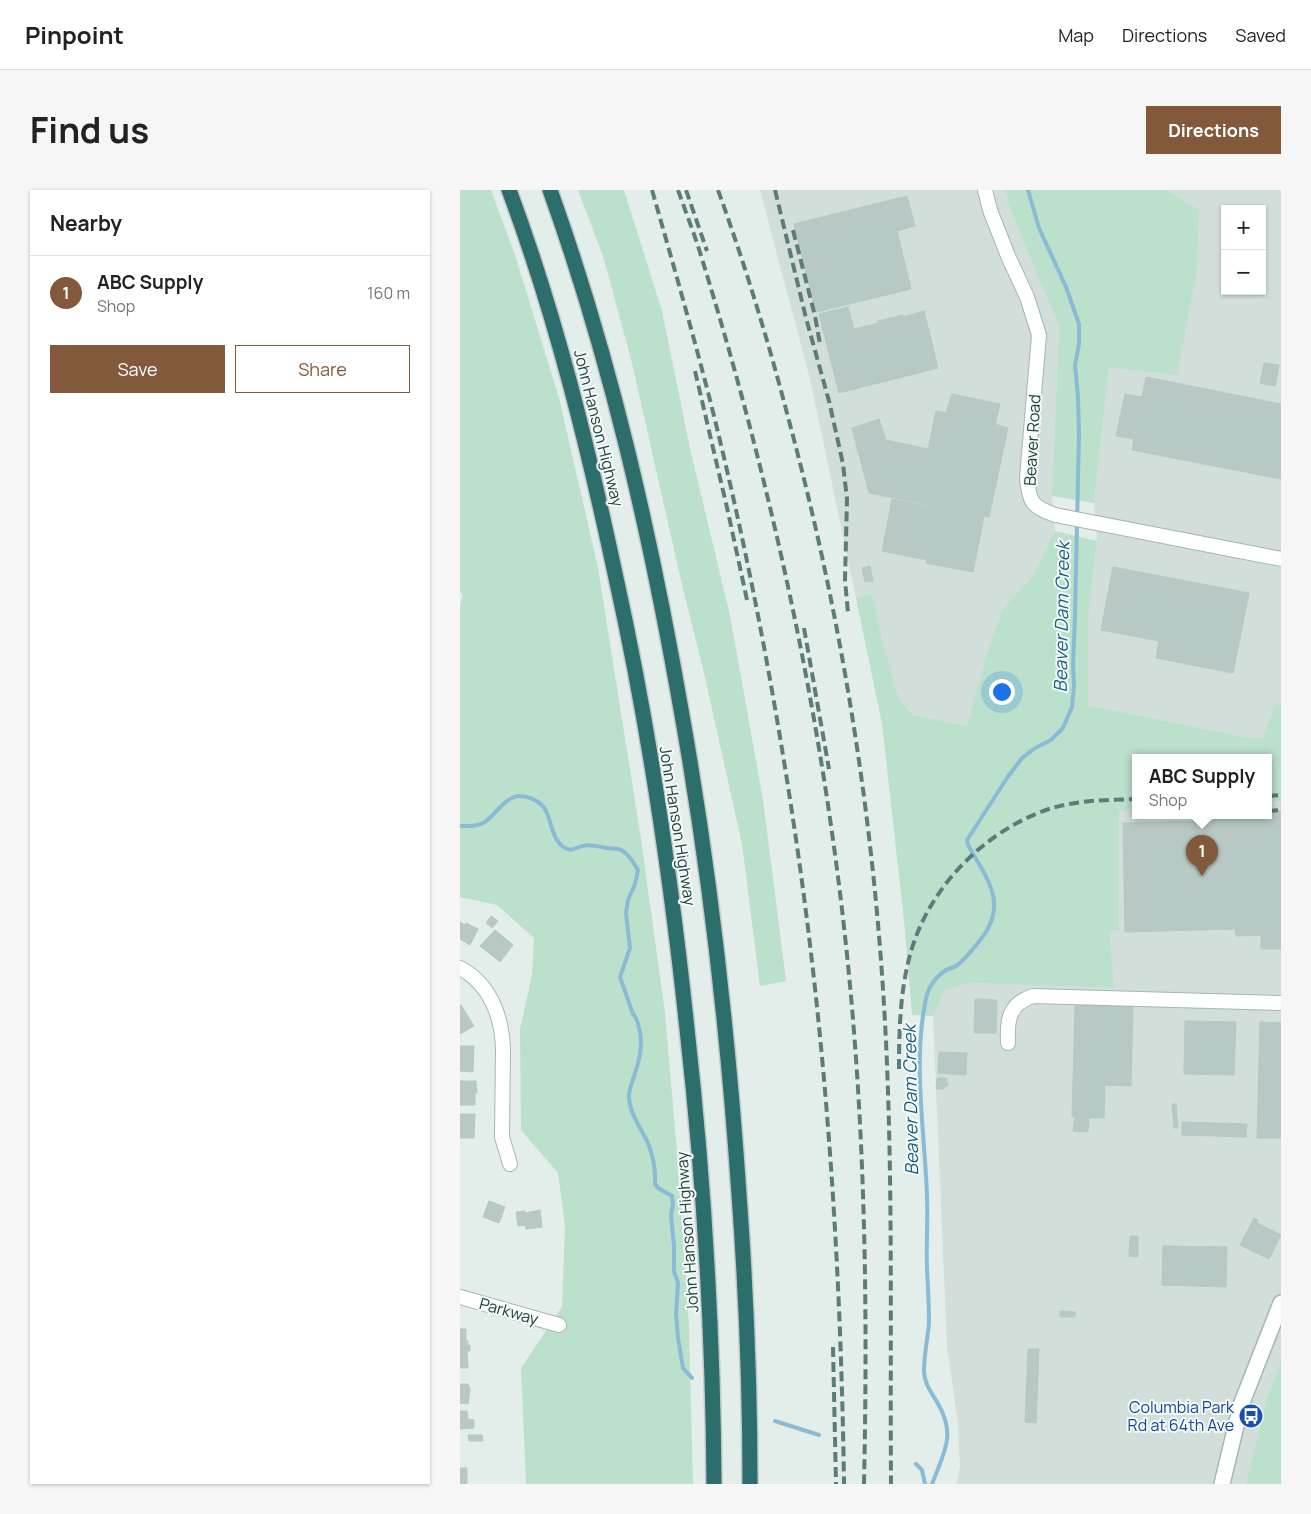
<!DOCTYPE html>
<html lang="en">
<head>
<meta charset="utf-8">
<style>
	:root { --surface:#fff; --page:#f6f6f6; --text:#222; --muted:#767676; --line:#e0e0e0; --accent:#82593a }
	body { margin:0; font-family:Manrope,sans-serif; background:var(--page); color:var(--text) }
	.controls { position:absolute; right:15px; top:15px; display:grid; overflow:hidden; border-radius:0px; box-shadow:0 1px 4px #0004 }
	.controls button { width:45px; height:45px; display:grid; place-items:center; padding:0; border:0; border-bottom:1px solid var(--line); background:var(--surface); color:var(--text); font:25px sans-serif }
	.you { position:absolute; left:541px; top:501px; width:18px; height:18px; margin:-12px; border:4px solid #fff; border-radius:50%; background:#1a73e8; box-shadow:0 0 0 8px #1a73e833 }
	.badge { display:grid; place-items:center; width:32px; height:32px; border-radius:50%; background:var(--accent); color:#fff; font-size:16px; font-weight:700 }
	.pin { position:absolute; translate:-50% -41px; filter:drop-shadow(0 1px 2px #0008) }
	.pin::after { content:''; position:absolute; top:26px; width:18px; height:15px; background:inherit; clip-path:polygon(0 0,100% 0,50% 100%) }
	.popup { position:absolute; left:672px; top:564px; width:140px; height:65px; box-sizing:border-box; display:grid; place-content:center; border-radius:0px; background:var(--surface); filter:drop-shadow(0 1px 4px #0005); font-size:16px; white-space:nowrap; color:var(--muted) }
	.popup b { font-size:19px; color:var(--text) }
	.popup::after { content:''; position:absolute; left:50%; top:100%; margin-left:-10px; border:10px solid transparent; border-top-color:var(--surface) }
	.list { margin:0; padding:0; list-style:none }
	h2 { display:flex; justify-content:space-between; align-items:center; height:65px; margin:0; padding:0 20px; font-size:21px }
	h2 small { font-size:16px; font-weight:400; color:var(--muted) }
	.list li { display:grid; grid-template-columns:32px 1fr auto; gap:15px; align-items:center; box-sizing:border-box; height:75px; padding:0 20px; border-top:1px solid var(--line) }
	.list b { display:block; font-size:19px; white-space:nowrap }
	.list p { margin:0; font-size:16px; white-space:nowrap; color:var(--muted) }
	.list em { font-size:16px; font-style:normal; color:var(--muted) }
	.actions { display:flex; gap:10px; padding:15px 20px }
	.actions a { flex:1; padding:11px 0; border:1px solid var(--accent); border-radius:0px; text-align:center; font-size:18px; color:var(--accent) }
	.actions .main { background:var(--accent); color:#fff }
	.map { position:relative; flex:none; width:821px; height:1294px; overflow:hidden; border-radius:0px }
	header { display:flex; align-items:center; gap:30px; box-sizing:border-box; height:70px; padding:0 25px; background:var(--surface); border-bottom:1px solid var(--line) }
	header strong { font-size:24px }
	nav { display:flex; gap:28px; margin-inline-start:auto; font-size:18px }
	.intro { display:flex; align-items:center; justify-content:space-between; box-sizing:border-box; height:120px; padding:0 30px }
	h1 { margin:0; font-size:35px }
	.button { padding:12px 22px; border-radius:0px; background:var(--accent); color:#fff; font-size:18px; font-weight:700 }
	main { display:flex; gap:30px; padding:0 30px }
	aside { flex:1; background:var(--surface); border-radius:0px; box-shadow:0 1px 4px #0004 }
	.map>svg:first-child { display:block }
	.built { fill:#d1deda; fill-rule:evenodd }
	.green { fill:#bbe0cc }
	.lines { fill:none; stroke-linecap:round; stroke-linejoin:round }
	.stream { stroke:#89bbd5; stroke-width:4 }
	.building { fill:#b8c9c5; stroke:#b5c8c3 }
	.minor-casing { stroke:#a5b6b4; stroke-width:16 }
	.tertiary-casing { stroke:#a5b6b4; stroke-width:18 }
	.motorway-casing { stroke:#c1cac9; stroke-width:18 }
	.minor { stroke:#fff; stroke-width:14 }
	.tertiary { stroke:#fff; stroke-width:15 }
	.motorway { stroke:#2c6e6c; stroke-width:15 }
	.rail { stroke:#5c7c79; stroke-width:4; stroke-dasharray:10 5; stroke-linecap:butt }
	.labels { text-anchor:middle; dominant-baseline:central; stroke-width:4; stroke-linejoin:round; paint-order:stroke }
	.street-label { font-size:16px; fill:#22403e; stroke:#f4faf8 }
	.transit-label { font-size:16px; fill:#164399; stroke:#f4faf8; text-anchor:end }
	.water-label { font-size:18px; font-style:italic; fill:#185c80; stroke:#f4faf8 }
</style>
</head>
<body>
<header>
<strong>Pinpoint</strong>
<nav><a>Map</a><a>Directions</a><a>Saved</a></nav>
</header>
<div class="intro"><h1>Find us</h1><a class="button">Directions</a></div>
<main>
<aside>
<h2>Nearby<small></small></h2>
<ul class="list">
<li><span class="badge">1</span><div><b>ABC Supply</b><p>Shop</p></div><em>160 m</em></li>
</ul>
<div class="actions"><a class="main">Save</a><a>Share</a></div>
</aside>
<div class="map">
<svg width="821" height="1294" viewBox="0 0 821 1294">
	<rect width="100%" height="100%" fill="#e3eeeb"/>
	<path class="built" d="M300,0H545L550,19L599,135L592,306L595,341L572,387L542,419L525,469L507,536L453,525L439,509L423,452L412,404L396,408L350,189Z
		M708,0H821V515L815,513L803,548L785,547L628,515V430L637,351L634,313L649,176L739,20ZM765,19H802V101H765Z
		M821,611V1171L807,1207L786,1294H497L500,1276L498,1233L487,1157L473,826L485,800L507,793L654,798L650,741L659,740V620L676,619V625H808V612Z"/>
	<path class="green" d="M0,0H31L55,65L99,208L138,378L181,649L205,823L218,974L229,1137L233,1294H66L61,1178L102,1117L105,1035L98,983L61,940L60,839L72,785L74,748L37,715L0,707V415L3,405L0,402Z
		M118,0H164L202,121L231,263L270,425L303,610L326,791L300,796L282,654L244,483L223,399L171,169L143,66Z
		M545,0H708L739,20L737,80L717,185L649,177L634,313L592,306L599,136L550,19Z
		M595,341L637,351L628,430V515L785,547L803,548L815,513L821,515V611L808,612V567H676V619L659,621V740L650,741L654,798L507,793L485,800L473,826L452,825L444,730L422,534L396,408L412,404L423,452L439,509L453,525L507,536L525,469L542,419L572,387Z
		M821,1171V1294H786L807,1207Z"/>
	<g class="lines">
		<path class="stream" d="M0,636C7,636 16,637 23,633C33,628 39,614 52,608C58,605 60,606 67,607C96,615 85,639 101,655C103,658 108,659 111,660C128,653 130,655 147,658C152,659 158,658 163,661C170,666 174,673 178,680L175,694L168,710L166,723L170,758L160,787L173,824C177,828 178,832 179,838C183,852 180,869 175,883C173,891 169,898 169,906C169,923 181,938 188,953C193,966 196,979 195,994L198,998L212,1006L213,1015L211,1025L214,1056V1081L218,1093L216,1124L218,1148L223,1178L232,1188
			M315,1231L359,1245
			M456,1274L462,1280L465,1294
			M472,1294C484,1262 497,1245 477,1212C471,1202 464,1193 464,1181C464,1164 468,1148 469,1132C469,1114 468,1097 467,1079C466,1055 468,1031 467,1007C465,944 453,876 465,814C467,799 473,789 486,780C489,778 493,778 496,776C504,771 511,761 517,754C550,716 529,692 508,655L507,650L547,588L562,568L575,558L591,550L603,538L612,517L614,496L613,474L615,426L619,244L618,207L615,175L619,154V134L606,97L579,38L568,0"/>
	</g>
	<path class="building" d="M447,6L455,36L437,41L451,99L356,122L334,34Z
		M388,117L394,139L419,133L418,131L443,125V127L464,121L478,178L379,203L359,124Z
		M804,173L819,175L815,196L800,193Z
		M686,187L821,214V289L672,260L674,249L656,246L665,204L682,207Z
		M492,204L540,214L535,234L548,238L529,327L409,303L392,238L419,229L426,250L468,259L476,221L486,223Z
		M432,309L524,327L513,382L466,373L467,370L422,361Z
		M410,376L413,391L405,392L402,378Z
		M653,377L789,403L773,483L696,468L699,451L641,440Z
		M821,621V759H801V745L776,746L775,739L665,742L663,633L753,631V625H808V622Z
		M31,726L38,731L32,738L26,733Z
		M0,732L5,735L6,733L18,739L10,755L0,749Z
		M35,740L53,755L40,772L20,756Z
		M515,809L537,810L536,843H514Z
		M0,815H1L14,836L0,844Z
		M615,815L673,817L671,896L645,895L644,928H629L628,942L613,941L615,927H612Z
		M725,831L776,832L774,885L724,884Z
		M800,832L821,833V948H797Z
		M0,856H14L13,882L0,881Z
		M479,862L507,863L506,885L478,883Z
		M477,888H486L488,896H484V899H476Z
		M0,891H16L17,903H15V915H0Z
		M712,914H716L718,938H714Z
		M0,924H15L14,948H0Z
		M722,932L787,934L786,947L722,945Z
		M29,1011L45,1017L39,1033L23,1027Z
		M80,1020L82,1037L66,1039L65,1035L58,1036L56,1022L65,1021V1023Z
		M794,1028L798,1030L797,1033L821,1045L809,1069L780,1055Z
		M670,1046H678V1067L669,1066Z
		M703,1056L767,1057L766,1097L702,1095Z
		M600,1121L615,1122V1127H600Z
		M0,1139H6V1151H8L7,1155H10V1161H7L8,1178H0Z
		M568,1159H579L576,1233L565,1232Z
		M0,1194H8L10,1199L8,1214L0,1213Z
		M0,1221H7L8,1229L14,1230V1238L0,1239Z
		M8,1245H22L23,1251H9Z
		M0,1278H7V1294H0Z"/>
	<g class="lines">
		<defs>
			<path id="minor" d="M525,0L530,20L548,66L567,107L579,145L567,288C569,312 572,317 595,325L821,369
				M0,778C30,794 42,826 43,859L42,947L50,974
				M548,853C547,831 548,814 573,806L821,813
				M0,1107L99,1135"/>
			<path id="tertiary" d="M762,1294L781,1215L821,1113"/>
			<path id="motorway" d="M49,0C96,126 128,257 156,388C189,537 211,687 227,839C244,990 253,1142 254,1294
				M90,0C151,170 191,347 222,525C250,683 268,843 279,1004C286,1100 290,1197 290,1294"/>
		</defs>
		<use href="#minor" class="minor-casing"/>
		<use href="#tertiary" class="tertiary-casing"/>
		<use href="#motorway" class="motorway-casing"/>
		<use href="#minor" class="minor"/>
		<use href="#tertiary" class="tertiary"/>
		<use href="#motorway" class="motorway"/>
		<path class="rail" d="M192,0C212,70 232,140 250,210C288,361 317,515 339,670C368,876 381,1085 384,1294
			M218,0C226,23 235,45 242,69C310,289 360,517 385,746C405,928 408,1111 404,1294
			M226,0L247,61
			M258,0C285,75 308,150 328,227C383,431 416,641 426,852C433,999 430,1147 431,1294
			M315,0L346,128L369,211L383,274L387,309L385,390L388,423
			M333,40L355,126L360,154
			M235,181L268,322L287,410
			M344,438L369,579
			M808,606L821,605
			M808,621L821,620
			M439,879C439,841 440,802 450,765C468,698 524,641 589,619C617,610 647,610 676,609
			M373,1157L376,1294"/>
	</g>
	<defs>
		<symbol id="bus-disc" viewBox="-11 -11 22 22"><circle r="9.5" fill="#1a4fb4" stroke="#f4faf8"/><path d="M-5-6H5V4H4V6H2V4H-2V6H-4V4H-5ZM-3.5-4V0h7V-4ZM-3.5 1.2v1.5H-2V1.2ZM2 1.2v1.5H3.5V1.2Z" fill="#fff"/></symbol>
	</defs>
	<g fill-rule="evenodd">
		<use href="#bus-disc" x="777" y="1212" width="28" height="28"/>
	</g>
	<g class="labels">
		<g class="street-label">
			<text transform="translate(139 238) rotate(76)">John Hanson Highway</text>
			<text transform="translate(572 250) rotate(-87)">Beaver Road</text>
			<text transform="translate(218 636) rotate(81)">John Hanson Highway</text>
			<text transform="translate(227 1042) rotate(-94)">John Hanson Highway</text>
			<text transform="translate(49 1121) rotate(16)">Parkway</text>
		</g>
		<g class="transit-label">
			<text x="774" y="1217">Columbia Park<tspan x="774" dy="18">Rd at 64th Ave</tspan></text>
		</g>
		<g class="water-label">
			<text transform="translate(601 427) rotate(-89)">Beaver Dam Creek</text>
			<text transform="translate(450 910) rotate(-91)">Beaver Dam Creek</text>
		</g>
	</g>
</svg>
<div class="controls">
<button>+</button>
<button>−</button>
</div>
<div class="you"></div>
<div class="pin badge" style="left:742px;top:686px">1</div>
<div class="popup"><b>ABC Supply</b>Shop</div>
</div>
</main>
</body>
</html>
